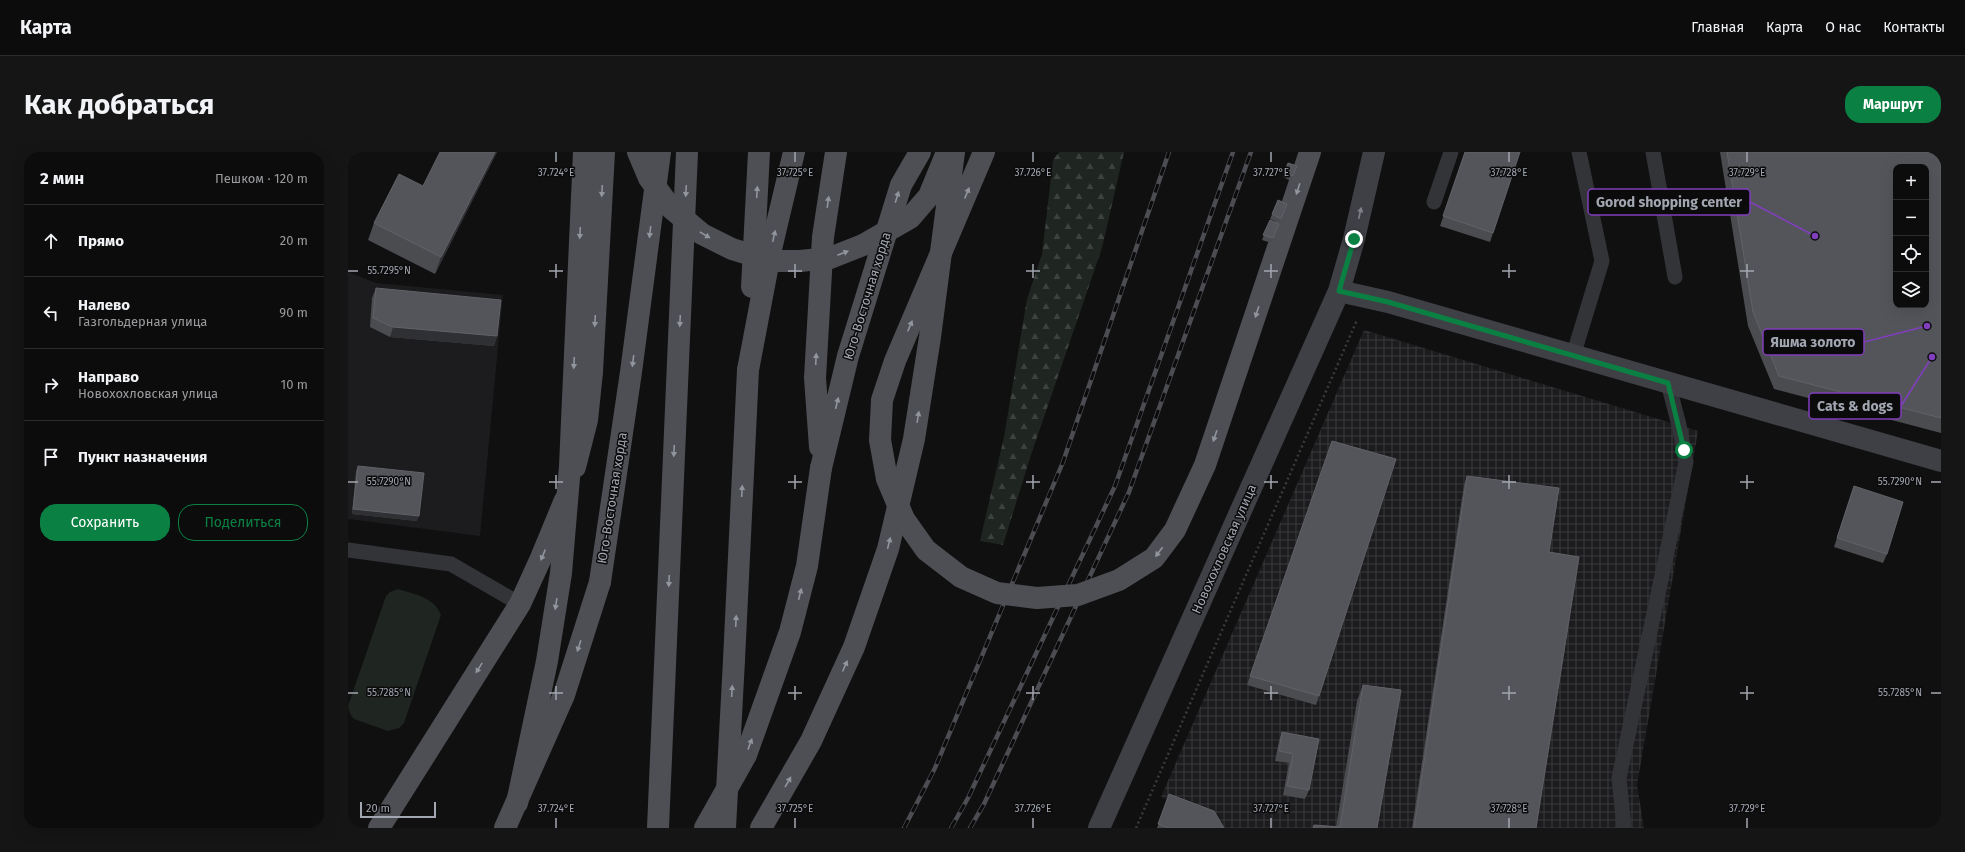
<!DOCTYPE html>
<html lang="ru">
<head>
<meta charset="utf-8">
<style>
	:root { --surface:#0c0c0d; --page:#151516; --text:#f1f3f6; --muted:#9a9b9d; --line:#2c2c2e; --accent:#0b8043 }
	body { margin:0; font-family:"Fira Sans",sans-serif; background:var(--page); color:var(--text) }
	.controls { position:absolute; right:12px; top:12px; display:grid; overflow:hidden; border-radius:8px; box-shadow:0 4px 16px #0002 }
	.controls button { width:36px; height:36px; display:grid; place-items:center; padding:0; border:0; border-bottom:1px solid var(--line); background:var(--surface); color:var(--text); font:20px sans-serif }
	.scale { position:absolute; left:12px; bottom:10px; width:76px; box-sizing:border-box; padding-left:4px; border:2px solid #a2a6b0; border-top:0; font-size:11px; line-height:14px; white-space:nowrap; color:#a2a6b0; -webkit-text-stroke:3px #0b0b0c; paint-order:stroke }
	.stop { position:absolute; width:12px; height:12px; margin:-9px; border:3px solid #0b8043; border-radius:50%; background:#fff }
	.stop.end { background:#0b8043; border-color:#fff; box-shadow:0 1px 4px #0008 }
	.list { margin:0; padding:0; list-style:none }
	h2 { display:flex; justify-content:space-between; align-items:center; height:52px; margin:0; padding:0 16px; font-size:17px }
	h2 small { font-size:13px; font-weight:400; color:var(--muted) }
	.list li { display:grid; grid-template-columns:26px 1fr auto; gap:12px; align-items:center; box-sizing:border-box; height:72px; padding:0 16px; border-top:1px solid var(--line) }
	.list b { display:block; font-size:15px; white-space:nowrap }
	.list p { margin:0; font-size:13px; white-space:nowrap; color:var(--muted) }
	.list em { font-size:13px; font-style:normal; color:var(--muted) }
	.actions { display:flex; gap:8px; padding:12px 16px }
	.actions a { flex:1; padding:9px 0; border:1px solid var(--accent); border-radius:16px; text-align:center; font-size:14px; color:var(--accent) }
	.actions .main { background:var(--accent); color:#fff }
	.icon { flex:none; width:22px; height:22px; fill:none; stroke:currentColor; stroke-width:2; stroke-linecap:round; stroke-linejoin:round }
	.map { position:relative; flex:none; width:1593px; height:676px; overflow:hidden; border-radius:16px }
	header { display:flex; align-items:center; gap:24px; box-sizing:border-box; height:56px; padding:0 20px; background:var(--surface); border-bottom:1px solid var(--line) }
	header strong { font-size:19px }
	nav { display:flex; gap:22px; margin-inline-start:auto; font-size:14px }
	.intro { display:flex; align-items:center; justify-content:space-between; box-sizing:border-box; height:96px; padding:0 24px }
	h1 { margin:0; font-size:28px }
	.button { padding:10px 18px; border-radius:16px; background:var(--accent); color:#fff; font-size:14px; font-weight:700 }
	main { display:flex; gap:24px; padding:0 24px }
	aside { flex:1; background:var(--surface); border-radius:16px; box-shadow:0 4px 16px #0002 }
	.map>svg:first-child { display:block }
	.built { fill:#1c1c1e }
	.industrial { fill:url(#industrial-grid) }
	.forest { fill:url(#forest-firs) }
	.green { fill:#1f2520 }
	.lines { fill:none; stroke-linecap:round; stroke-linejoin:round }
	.path { stroke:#393a3e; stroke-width:2.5; stroke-dasharray:2 3; stroke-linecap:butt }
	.lane { stroke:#333438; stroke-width:15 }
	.secondary { stroke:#3f4045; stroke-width:22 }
	.primary { stroke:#4e4f54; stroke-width:22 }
	.rail-casing { stroke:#4c4d52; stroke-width:4.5 }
	.rail { stroke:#0b0b0c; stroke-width:3; stroke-dasharray:9; stroke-linecap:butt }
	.primary-bridge { stroke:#4e4f54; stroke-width:22 }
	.wall { fill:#4b4c50 }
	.shaded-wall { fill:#2f3033 }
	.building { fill:#54555b; stroke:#606268; fill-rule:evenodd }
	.oneway { fill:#91959e }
	.oneway2 { fill:#7f828b }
	.route { stroke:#0b8043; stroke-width:5 }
	.ticks { fill:none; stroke:#a2a6b0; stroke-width:1.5 }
	.labels { text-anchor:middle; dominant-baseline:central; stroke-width:3; stroke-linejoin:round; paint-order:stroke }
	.street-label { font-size:13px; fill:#a2a6b0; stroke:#0b0b0c }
	.ticks-label { font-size:10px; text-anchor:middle; fill:#a2a6b0; stroke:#0b0b0c; stroke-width:3; stroke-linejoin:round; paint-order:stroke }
	.leader { fill:none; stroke:#813ebd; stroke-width:1.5 }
	.callout-dot { fill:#813ebd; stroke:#0b0b0c; stroke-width:1.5 }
	.callout { fill:#0b0b0c; stroke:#813ebd; stroke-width:1.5 }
	.callout-label { font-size:14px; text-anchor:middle; font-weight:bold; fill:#a2a6b0 }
</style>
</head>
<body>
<header>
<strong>Карта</strong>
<nav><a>Главная</a><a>Карта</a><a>О нас</a><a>Контакты</a></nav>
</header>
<div class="intro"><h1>Как добраться</h1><a class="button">Маршрут</a></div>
<main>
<aside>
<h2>2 мин<small>Пешком · 120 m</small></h2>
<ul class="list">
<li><svg class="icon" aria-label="ahead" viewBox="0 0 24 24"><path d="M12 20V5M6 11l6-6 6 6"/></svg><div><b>Прямо</b></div><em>20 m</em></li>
<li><svg class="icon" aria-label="left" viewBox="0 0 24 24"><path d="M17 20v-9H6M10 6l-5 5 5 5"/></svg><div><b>Налево</b><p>Газгольдерная улица</p></div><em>90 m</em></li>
<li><svg class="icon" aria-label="right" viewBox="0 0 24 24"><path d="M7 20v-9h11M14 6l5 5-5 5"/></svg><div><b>Направо</b><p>Новохохловская улица</p></div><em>10 m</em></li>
<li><svg class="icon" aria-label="arrive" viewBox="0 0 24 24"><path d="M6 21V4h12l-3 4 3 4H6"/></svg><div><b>Пункт назначения</b></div></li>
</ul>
<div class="actions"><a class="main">Сохранить</a><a>Поделиться</a></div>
</aside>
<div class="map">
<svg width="1593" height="676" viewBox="0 0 1593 676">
	<defs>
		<pattern id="industrial-grid" width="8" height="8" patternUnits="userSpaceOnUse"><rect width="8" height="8" fill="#1c1c1e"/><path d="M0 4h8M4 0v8" fill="none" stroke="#3a3a3c"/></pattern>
		<pattern id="forest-firs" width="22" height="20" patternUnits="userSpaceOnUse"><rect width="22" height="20" fill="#1f2520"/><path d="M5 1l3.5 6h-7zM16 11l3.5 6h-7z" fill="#3c423e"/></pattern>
	</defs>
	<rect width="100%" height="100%" fill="#101011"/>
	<path class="built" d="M0,120L28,131L155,143L132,384L0,367Z"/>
	<path class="industrial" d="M1016,178L1350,279L1289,633L1296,676H872L813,645Z"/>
	<path class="forest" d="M711,0H776L754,96L683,303L655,393L632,389L656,285L679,147L694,102L705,8Z"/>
	<path class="green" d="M50,437C68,443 86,445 93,463L56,571L51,576L40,579L6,567L2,562L0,554L38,444L42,440Z"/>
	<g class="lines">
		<path class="path" d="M788,676L1009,168"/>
		<path class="lane" d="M1305,0L1327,125
			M1086,50L1103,0
			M1225,204L1254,109L1231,0
			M0,398L103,412L172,452
			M1276,676L1271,626L1338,310L1331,273L1320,231"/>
		<path class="secondary" d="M991,139L1040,150L1593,309
			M751,676L991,139L1006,87L1026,0"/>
		<path class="primary" d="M290,0L301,26L323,56L354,82L384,97L423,109H452L482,106L515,93L562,66L581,44L599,0
			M227,315L239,268L244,220L256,0
			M386,508L400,218
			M31,676L172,452L193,406L217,348
			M157,676L216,543L252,430
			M357,676L398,603L442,480L459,414L473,316
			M413,676L463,589L506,495L540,397L566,287L582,185L606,0"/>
		<defs>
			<path id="rail" d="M556,676L587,616L715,310L821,0
				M603,676L620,646L767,334L885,0
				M622,676L636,652L781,340L903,0"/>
		</defs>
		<use href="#rail" class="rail-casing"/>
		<use href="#rail" class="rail"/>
		<path class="primary-bridge" d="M636,0L547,209L534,248L532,288L539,327L556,367L578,398L613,425L649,441L689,446L730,443L771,428L806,406L827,378L857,313L962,0
			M404,135L411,0
			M400,218L423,97L446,0
			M472,295L467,226L475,85L488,0
			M473,316L500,204L553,33L572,0
			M252,430L283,220L312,0
			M169,651L199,509L213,421L222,314L236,0
			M310,676L339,0
			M377,676L386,508"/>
	</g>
	<path class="wall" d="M149,0L87,122L20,88L26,71L75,34Z
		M1117,0L1145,81L1142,90L1092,74Z
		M1372,0H1593V281L1426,237L1400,174Z
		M940,11L949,14L943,29L935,25Z
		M930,48L939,52L931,71L922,67Z
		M922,68L931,72L923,91L914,88Z
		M28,136L149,184L146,194L42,185L22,175L24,146Z
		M984,289L971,544L968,553L899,533Z
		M10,314L69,369L4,362L8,319Z
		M1119,324L1201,400L1188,676H1064L1116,333Z
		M1506,334L1539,402L1535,411L1486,395Z
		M1015,533L1029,676H965L966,673L988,675L1009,549Z
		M934,580L961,638L957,647L935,643L941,611L927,609L931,589Z
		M821,642L876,676H809Z"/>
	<path class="shaded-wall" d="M147,0H149L87,122L93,105Z
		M45,175L149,184L146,194L42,185Z
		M5,357L71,364L69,369L4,362Z"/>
	<path class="building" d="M92,0H147L93,105L26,71L51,22L75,34Z
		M1117,0H1172L1145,81L1095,64Z
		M1379,0H1593V266L1431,224L1405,160ZM1548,15H1578V153H1548Z
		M940,11L949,14L945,24L936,21Z
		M930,48L939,52L933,67L924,62Z
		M922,68L931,72L925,86L915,83Z
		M28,136L153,148L149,184L45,175L25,166Z
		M984,289L1048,307L971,544L902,524Z
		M10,314L76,321L71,364L5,357Z
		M1119,324L1211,336L1201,400L1231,405L1188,676H1066Z
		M1506,334L1555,350L1539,402L1489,386Z
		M1015,533L1053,538L1029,676H965L966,673L992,675Z
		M934,580L971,587L961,638L939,634L945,602L931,599Z
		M821,642L866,659L876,676H821L810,672Z"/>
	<defs><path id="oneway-solid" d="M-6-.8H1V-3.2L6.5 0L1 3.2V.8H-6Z"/></defs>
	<g class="oneway">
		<use href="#oneway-solid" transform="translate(950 37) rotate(108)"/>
		<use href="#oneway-solid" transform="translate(254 39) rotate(93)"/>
		<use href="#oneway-solid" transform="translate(338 39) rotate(93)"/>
		<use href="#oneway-solid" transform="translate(409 40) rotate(-87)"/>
		<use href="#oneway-solid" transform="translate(619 41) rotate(-67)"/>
		<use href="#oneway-solid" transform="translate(549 45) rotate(-73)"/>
		<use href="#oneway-solid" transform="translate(480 50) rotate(-82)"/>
		<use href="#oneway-solid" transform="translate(302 80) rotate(97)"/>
		<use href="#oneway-solid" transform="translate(232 81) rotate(93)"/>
		<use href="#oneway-solid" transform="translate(357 83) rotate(31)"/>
		<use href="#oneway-solid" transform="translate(426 84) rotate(-77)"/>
		<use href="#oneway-solid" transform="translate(495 101) rotate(-21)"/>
		<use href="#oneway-solid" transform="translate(909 160) rotate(108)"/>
		<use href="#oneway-solid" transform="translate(247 169) rotate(93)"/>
		<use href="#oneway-solid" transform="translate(332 169) rotate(93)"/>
		<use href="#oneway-solid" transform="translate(562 174) rotate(-67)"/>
		<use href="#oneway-solid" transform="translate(468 207) rotate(-87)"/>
		<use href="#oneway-solid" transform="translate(285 209) rotate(97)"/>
		<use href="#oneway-solid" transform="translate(226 211) rotate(93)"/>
		<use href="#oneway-solid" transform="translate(489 251) rotate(-76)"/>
		<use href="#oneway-solid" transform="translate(570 265) rotate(-81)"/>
		<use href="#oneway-solid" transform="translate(867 284) rotate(109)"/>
		<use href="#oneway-solid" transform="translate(326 299) rotate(93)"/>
		<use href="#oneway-solid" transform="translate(394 339) rotate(-87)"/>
		<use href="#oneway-solid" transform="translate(541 391) rotate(-76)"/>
		<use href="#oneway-solid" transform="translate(811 400) rotate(127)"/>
		<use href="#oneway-solid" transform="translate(195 403) rotate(113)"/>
		<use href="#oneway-solid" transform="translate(321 429) rotate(93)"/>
		<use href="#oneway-solid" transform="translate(452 442) rotate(-76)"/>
		<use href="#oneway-solid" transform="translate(208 452) rotate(99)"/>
		<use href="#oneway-solid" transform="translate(388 469) rotate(-87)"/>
		<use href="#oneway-solid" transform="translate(231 494) rotate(108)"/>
		<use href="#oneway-solid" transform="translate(497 514) rotate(-66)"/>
		<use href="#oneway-solid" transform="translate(131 516) rotate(122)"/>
		<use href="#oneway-solid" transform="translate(384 539) rotate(-87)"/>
		<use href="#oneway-solid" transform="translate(402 592) rotate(-70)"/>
		<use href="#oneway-solid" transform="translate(440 630) rotate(-60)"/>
	</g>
	<use class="oneway2" href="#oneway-solid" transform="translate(1012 61) rotate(-77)"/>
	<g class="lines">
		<path class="route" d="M1006,87L991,139L1040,150L1320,231L1336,298"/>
	</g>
	<path class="ticks" d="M208,0V10M447,0V10M685,0V10M923,0V10M1161,0V10M1399,0V10M208,112V126M447,112V126M685,112V126M923,112V126M1161,112V126M1399,112V126M0,119H10M201,119H215M440,119H454M678,119H692M916,119H930M1154,119H1168M1392,119H1406M208,323V337M447,323V337M685,323V337M923,323V337M1161,323V337M1399,323V337M0,330H10M201,330H215M440,330H454M678,330H692M916,330H930M1154,330H1168M1392,330H1406M1583,330H1593M208,534V548M447,534V548M685,534V548M923,534V548M1161,534V548M1399,534V548M0,541H10M201,541H215M440,541H454M678,541H692M916,541H930M1154,541H1168M1392,541H1406M1583,541H1593M208,666V676M447,666V676M685,666V676M923,666V676M1161,666V676M1399,666V676"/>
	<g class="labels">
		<g class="street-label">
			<text transform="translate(519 144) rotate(-73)">Юго-Восточная хорда</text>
			<text transform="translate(264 346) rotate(-81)">Юго-Восточная хорда</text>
			<text transform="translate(876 397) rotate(-66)">Новохохловская улица</text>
		</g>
	</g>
	<g class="ticks-label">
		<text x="208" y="24">37.724°E</text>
		<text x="447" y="24">37.725°E</text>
		<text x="685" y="24">37.726°E</text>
		<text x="923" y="24">37.727°E</text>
		<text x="1161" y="24">37.728°E</text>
		<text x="1399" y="24">37.729°E</text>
		<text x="41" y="122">55.7295°N</text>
		<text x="41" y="333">55.7290°N</text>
		<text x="1552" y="333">55.7290°N</text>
		<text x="41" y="544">55.7285°N</text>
		<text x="1552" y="544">55.7285°N</text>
		<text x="208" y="660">37.724°E</text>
		<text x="447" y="660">37.725°E</text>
		<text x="685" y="660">37.726°E</text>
		<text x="923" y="660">37.727°E</text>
		<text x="1161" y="660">37.728°E</text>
		<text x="1399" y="660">37.729°E</text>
	</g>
	<path class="leader" d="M1467 84L1402 50M1579 174L1516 190M1584 205L1553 254"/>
	<g class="callout-dot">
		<circle cx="1467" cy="84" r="4"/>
		<circle cx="1579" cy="174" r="4"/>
		<circle cx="1584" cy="205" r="4"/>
	</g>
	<g class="callout">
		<rect x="1240" y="37" width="162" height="26" rx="4"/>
		<rect x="1415" y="177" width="101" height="26" rx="4"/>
		<rect x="1461" y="241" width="92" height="26" rx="4"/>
	</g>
	<g class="callout-label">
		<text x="1321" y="55">Gorod shopping center</text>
		<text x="1465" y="195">Яшма золото</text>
		<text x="1507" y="259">Cats &amp; dogs</text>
	</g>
</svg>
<div class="controls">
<button>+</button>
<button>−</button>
<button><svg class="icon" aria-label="locate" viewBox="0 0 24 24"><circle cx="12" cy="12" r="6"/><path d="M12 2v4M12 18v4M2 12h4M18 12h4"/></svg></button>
<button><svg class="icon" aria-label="layers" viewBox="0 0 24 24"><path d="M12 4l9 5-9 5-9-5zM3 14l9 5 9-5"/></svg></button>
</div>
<div class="scale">20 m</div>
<div class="stop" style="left:1336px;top:298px"></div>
<div class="stop end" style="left:1006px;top:87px"></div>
</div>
</main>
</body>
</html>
